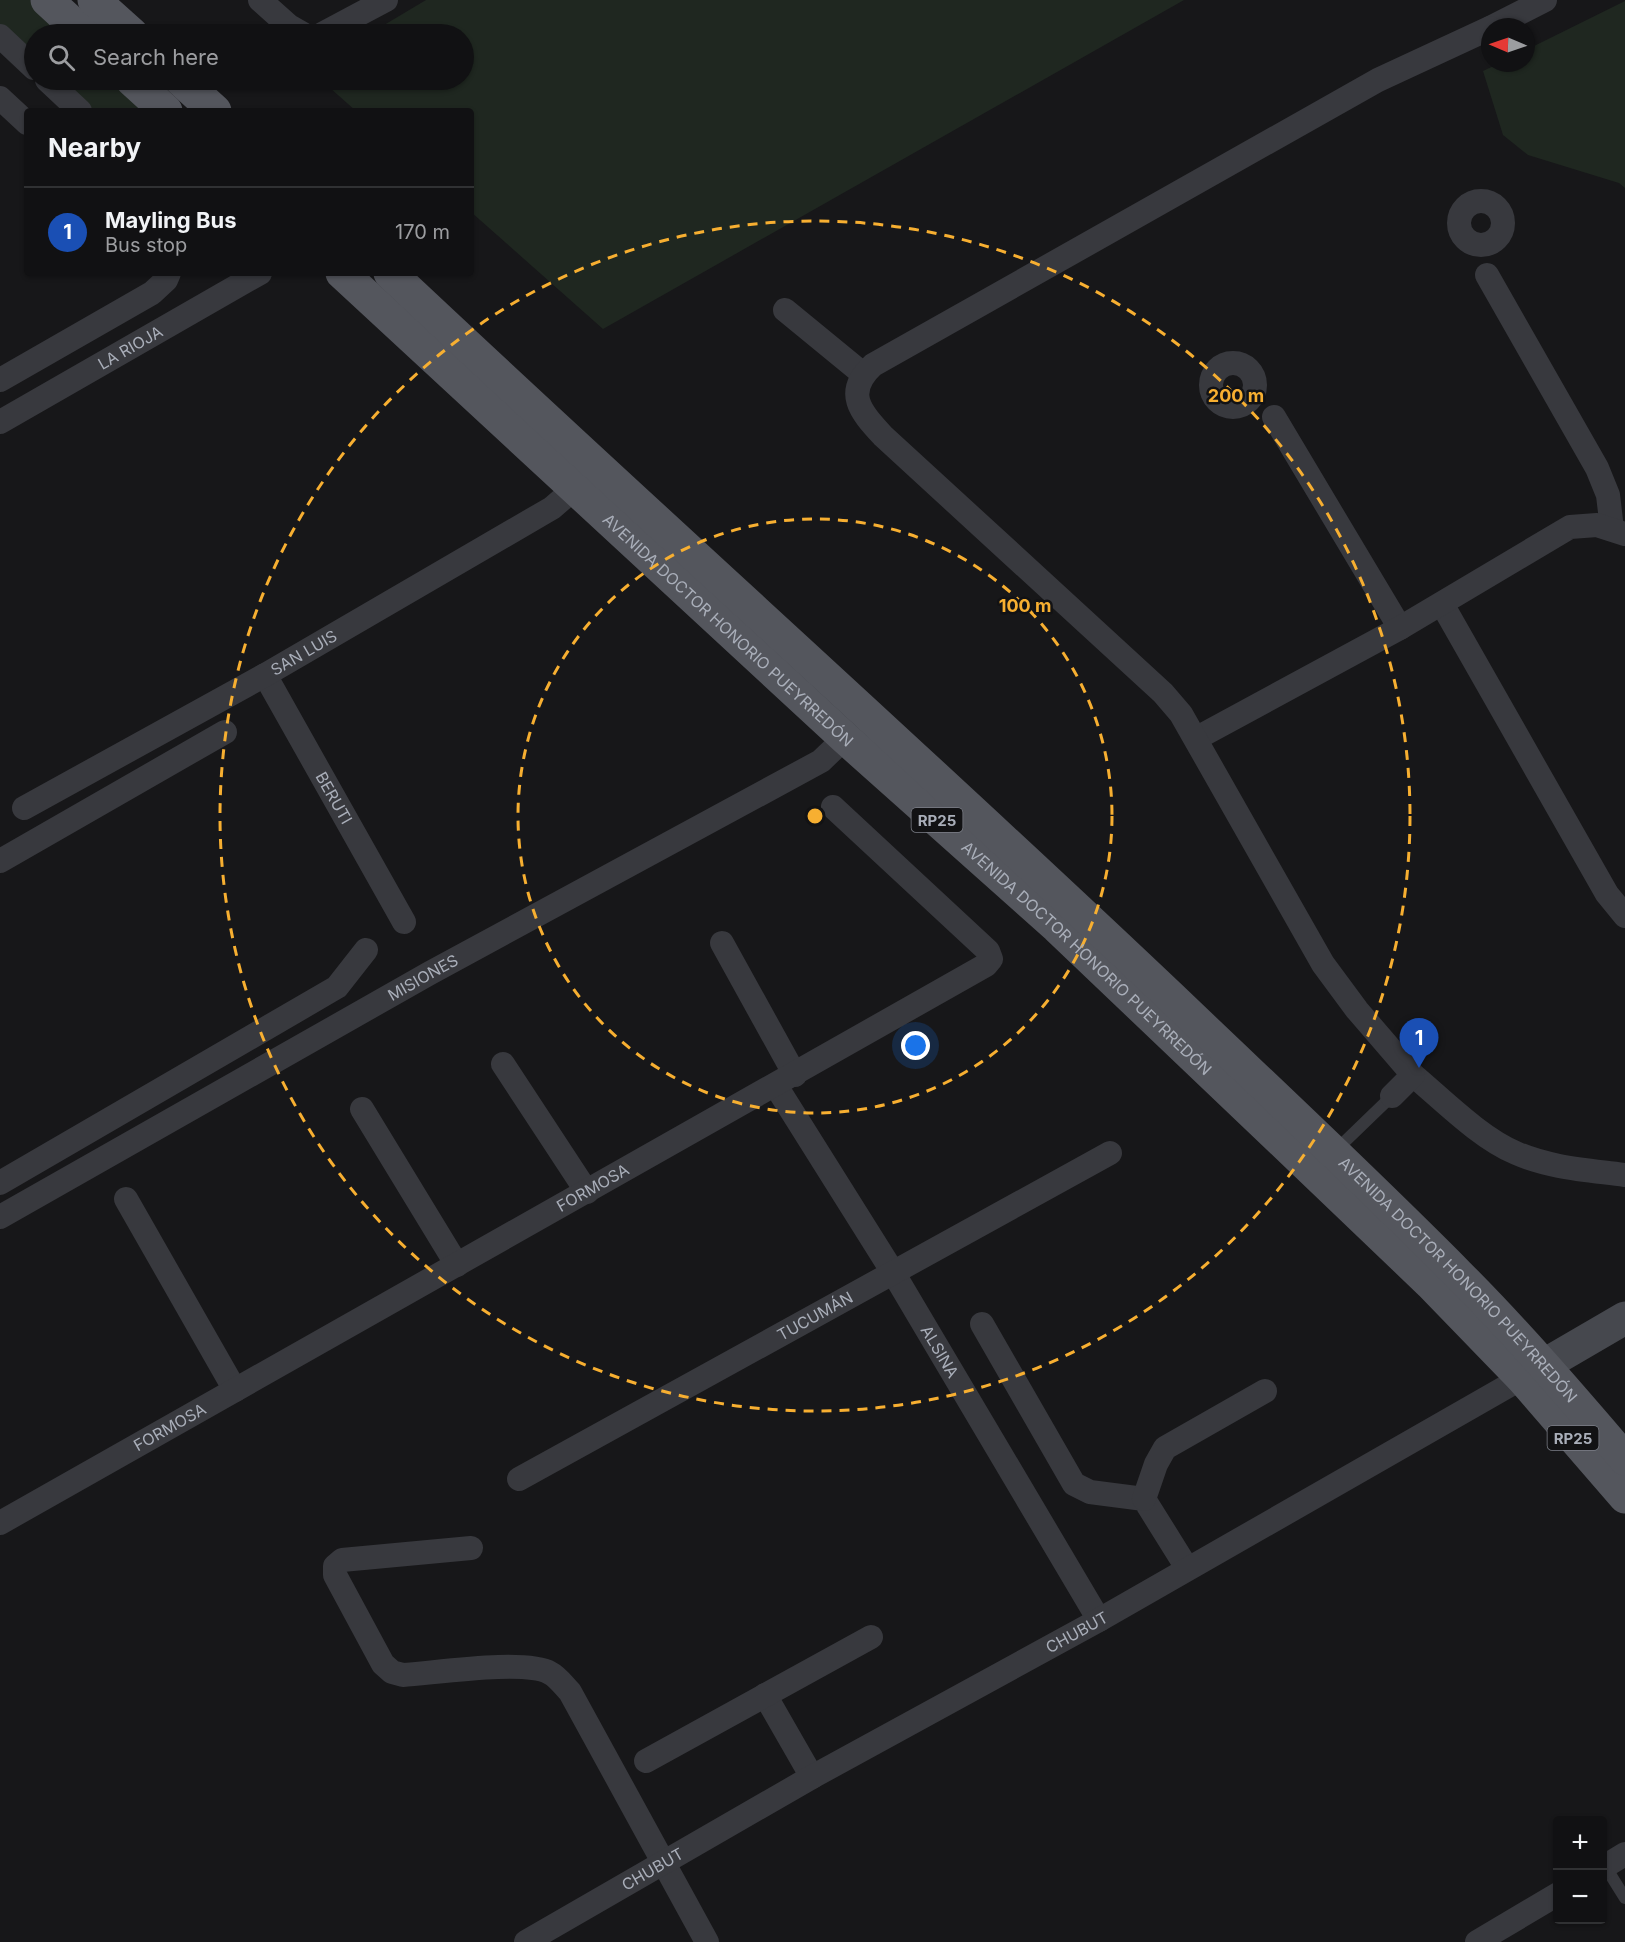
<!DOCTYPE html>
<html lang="en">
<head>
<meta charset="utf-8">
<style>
	:root { --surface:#111113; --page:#1a1a1c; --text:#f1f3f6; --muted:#9c9da0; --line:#303133; --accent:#7c3aed }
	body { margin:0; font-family:Inter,sans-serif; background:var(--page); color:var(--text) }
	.controls { position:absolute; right:18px; bottom:18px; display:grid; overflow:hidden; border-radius:6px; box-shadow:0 2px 4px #0004 }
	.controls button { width:54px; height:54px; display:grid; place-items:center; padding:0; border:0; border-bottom:2px solid var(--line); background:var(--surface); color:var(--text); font:30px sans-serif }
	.compass { position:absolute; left:1481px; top:18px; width:54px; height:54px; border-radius:50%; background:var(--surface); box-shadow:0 2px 4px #0004; rotate:272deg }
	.you { position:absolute; left:916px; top:1046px; width:21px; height:21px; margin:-15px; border:4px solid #fff; border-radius:50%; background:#1a73e8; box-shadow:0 0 0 9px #1a73e833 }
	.badge { display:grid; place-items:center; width:39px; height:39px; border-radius:50%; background:var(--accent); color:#fff; font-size:20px; font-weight:700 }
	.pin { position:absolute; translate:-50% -50px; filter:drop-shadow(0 2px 3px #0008) }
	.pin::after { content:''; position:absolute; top:32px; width:21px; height:18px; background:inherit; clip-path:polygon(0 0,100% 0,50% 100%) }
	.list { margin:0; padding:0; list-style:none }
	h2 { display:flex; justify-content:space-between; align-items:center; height:78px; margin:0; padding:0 24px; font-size:26px }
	h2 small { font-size:20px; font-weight:400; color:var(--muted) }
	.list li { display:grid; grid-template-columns:39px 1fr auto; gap:18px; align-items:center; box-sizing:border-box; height:90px; padding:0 24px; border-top:2px solid var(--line) }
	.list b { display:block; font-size:22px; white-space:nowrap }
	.list p { margin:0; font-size:20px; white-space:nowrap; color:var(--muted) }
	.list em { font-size:20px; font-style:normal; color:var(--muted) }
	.icon { flex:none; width:33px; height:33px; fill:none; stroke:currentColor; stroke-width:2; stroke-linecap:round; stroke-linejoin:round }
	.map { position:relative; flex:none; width:1625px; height:1942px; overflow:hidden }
	.search { position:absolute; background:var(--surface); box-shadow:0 2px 4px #0004; left:24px; top:24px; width:450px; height:66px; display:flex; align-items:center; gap:15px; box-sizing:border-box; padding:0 21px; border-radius:33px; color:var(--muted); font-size:22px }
	.panel { position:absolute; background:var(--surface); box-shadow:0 2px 4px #0004; left:24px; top:108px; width:450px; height:168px; border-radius:6px }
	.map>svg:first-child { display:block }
	.green { fill:#1f2720 }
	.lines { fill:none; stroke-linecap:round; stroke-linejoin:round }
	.lane { stroke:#38393e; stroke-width:12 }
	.street { stroke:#38393e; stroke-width:24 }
	.secondary { stroke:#46484e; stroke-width:33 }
	.primary { stroke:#54565d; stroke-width:33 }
	.ring { fill:none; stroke:#f7af31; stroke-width:3; stroke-dasharray:10 8 }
	.labels { text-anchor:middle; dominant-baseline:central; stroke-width:5; stroke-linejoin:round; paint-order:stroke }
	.shield { fill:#121214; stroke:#7c7f88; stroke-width:1.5 }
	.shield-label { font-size:15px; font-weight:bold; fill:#a9aeb9 }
	.street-label { font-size:16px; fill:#a9aeb9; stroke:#121214 }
	.centre { fill:#f7af31; stroke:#121214; stroke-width:3 }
	.ring-label { font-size:18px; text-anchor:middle; font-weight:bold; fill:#f7af31; stroke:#121214; stroke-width:5; stroke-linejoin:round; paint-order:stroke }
</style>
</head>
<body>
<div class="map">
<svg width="1625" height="1942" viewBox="0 0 1625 1942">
	<rect width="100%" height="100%" fill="#171719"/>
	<path class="green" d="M0,0H30L67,34H34V59L0,26Z
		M426,0H1184L603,329L471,212V111H356L321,80H464V34H369Z
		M1625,1V188L1619,183L1528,155L1503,135L1483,71L1500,63H1526V50Z
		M56,80H116L150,111H90Z"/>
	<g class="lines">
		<path class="lane" d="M1334,1152L1392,1096
			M1605,1866L1625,1898"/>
		<g class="street">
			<path d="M260,0L289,26L303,34"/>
			<path d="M1492,27L1545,0"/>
			<path d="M322,34L386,0"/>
			<path d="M0,36L34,68"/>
			<path d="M47,80L80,111"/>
			<path d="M0,98L27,123"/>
			<circle cx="1481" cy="223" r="22"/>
			<path d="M1487,275L1597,468L1608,495L1612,529"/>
			<path d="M785,310L863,374"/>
			<circle cx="1233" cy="385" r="22"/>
			<path d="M0,380L152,293L166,280L169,273"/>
			<path d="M1274,417L1400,628"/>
			<path id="s1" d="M0,422L260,273"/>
			<path d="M1442,604L1607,894L1625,916"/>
			<path id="s2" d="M265,675L404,922"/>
			<path d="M1197,738L1400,628L1570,527L1597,525L1625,534"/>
			<path id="s3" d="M24,808L265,675L552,508L575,488"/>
			<path d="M0,861L225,732"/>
			<path d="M722,943L795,1075"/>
			<path d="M503,1064L587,1192"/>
			<path d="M1413,1075C1443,1100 1480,1138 1516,1153C1550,1168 1588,1170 1625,1175"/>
			<path id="s4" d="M776,1086L894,1274L1099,1620"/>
			<path d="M1392,1096L1413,1075L1357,1010L1323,964L1181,714L1163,693L883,436C861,412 843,393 873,365L1378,80L1490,28"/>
			<path d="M362,1109L457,1265"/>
			<path d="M0,1183L337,987L366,950"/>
			<path d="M126,1199L235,1390"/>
			<path id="s5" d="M0,1217L430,973L821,761L845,738"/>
			<path d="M982,1324L1074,1484L1090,1492L1144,1499L1187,1568"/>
			<path id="s6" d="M519,1479L1110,1153"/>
			<path d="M1144,1499L1156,1464L1165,1448L1265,1391"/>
			<path id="s7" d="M0,1523L986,965L991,959L988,951L833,807"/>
			<path d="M471,1548L342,1560L335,1566V1575L383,1664L392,1672L403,1675C435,1673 525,1659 550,1673C558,1677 564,1686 570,1692L707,1942"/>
			<path d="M765,1695L812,1777"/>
			<path d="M646,1761L871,1637"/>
			<path d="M1602,1868L1625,1854"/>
			<path id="s8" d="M526,1942L812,1777L1099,1620L1522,1378"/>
			<path d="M1477,1942L1558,1894"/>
		</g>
		<path class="secondary" d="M1522,1378L1625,1318"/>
		<g class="primary">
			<path d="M47,0L84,34"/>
			<path d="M94,0L132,34"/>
			<path d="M132,80L166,111"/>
			<path d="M181,80L215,111"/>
			<path id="s9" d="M342,273L845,738L1057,927L1314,1172L1431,1284L1522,1378L1625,1497"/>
			<path id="s10" d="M390,273C649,517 915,754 1173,999C1268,1090 1365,1180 1458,1274C1517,1333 1571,1396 1625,1459"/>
		</g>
	</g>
	<g class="ring">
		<circle cx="815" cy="816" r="297"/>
		<circle cx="815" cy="816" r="595"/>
	</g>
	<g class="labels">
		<g class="shield">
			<rect x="911.5" y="808" width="51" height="24" rx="4.5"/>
			<rect x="1547.5" y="1426" width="51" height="24" rx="4.5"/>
		</g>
		<g class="shield-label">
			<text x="937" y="820">RP25</text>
			<text x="1573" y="1438">RP25</text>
		</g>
		<g class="street-label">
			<text stroke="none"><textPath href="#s1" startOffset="150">LA RIOJA</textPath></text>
			<text stroke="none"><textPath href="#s9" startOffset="526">AVENIDA DOCTOR HONORIO PUEYRREDÓN</textPath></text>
			<text stroke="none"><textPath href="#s3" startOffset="320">SAN LUIS</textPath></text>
			<text stroke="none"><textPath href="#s2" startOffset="141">BERUTI</textPath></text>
			<text stroke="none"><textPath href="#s9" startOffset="1012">AVENIDA DOCTOR HONORIO PUEYRREDÓN</textPath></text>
			<text stroke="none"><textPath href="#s5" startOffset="486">MISIONES</textPath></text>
			<text stroke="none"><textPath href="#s7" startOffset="681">FORMOSA</textPath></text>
			<text stroke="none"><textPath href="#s10" startOffset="1468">AVENIDA DOCTOR HONORIO PUEYRREDÓN</textPath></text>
			<text stroke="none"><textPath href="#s6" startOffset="338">TUCUMÁN</textPath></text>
			<text stroke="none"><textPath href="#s4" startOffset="312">ALSINA</textPath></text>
			<text stroke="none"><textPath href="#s7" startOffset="195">FORMOSA</textPath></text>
			<text stroke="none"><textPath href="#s8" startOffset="632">CHUBUT</textPath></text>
			<text stroke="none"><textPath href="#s8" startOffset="146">CHUBUT</textPath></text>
		</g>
	</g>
	<circle cx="815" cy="816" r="9" class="centre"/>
	<g class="ring-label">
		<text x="1236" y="402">200 m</text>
		<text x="1025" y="612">100 m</text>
	</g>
</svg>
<div class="controls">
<button>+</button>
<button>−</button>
</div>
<svg class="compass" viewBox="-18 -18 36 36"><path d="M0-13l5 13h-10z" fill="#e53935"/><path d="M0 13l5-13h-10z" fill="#9c9da0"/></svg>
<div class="you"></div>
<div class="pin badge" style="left:1419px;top:1068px;background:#1a4fb4">1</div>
<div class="search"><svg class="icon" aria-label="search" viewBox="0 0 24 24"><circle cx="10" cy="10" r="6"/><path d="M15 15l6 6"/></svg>Search here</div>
<section class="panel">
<h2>Nearby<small></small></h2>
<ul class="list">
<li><span class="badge" style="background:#1a4fb4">1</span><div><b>Mayling Bus</b><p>Bus stop</p></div><em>170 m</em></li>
</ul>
</section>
</div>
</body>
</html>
